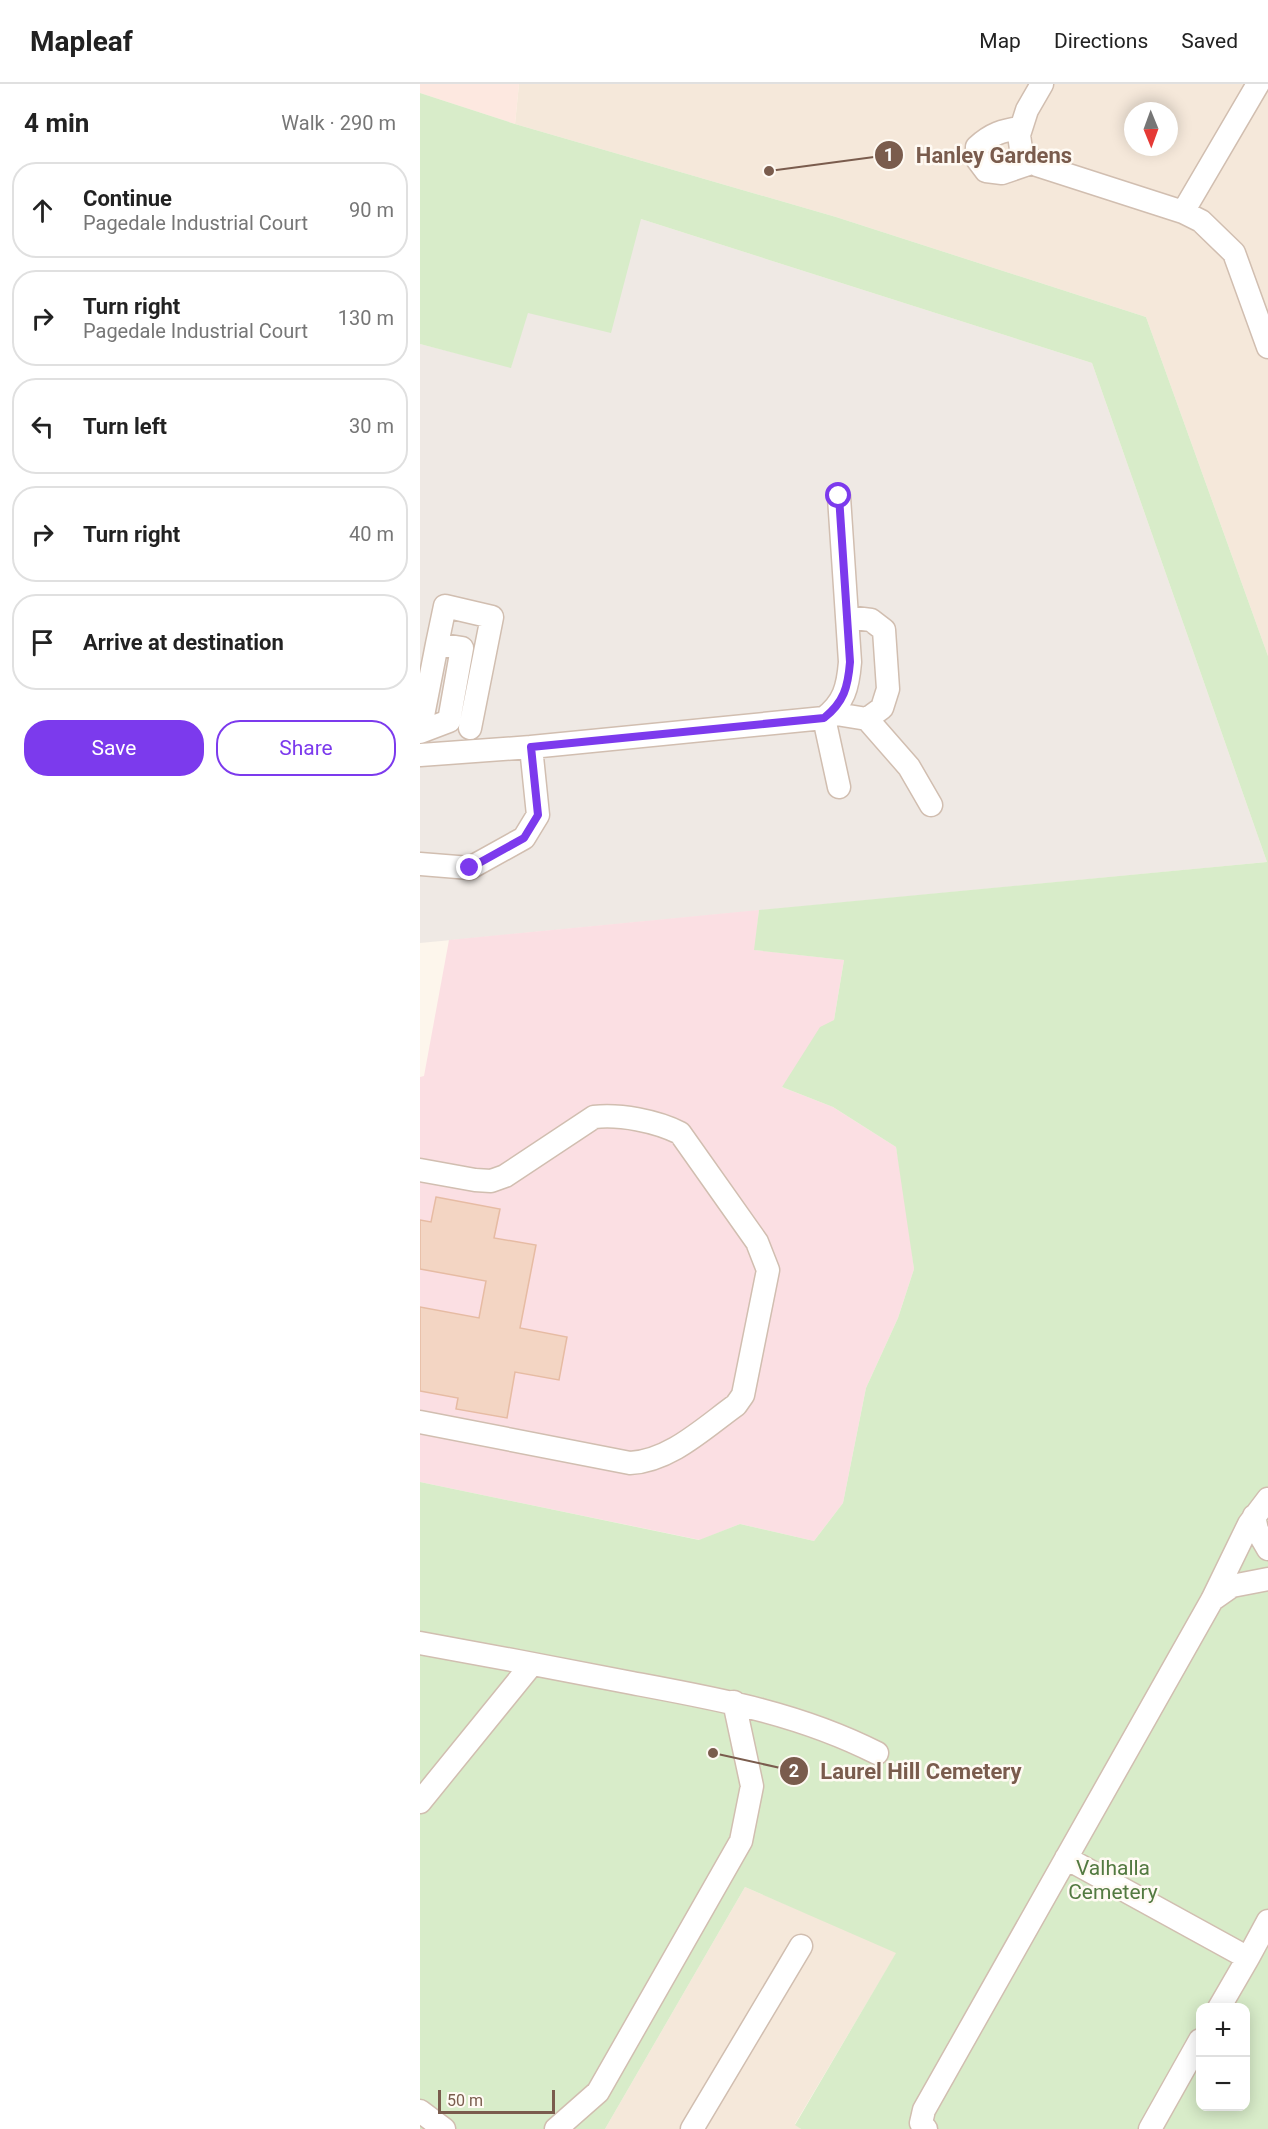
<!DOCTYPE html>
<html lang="en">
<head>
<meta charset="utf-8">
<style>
	:root { --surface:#fff; --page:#f2f2f2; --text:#222; --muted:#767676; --line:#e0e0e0; --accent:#7c3aed }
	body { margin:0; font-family:Roboto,sans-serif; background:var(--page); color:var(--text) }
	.controls { position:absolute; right:18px; bottom:18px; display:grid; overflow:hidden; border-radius:12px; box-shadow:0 3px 15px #0003 }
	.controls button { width:54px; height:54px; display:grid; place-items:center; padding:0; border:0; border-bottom:2px solid var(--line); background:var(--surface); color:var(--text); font:30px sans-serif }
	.compass { position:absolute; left:704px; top:18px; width:54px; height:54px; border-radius:50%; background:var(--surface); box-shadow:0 3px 15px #0003; rotate:179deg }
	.scale { position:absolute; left:18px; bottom:15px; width:117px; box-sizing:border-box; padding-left:6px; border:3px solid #7a5c4d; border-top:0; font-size:16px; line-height:21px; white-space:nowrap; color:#7a5c4d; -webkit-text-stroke:4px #fffaf3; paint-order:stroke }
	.stop { position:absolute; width:18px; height:18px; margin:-14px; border:4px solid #7c3aed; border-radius:50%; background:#fff }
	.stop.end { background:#7c3aed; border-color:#fff; box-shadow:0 2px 6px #0008 }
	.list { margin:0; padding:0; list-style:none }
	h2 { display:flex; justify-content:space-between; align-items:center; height:78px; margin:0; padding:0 24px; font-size:26px }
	h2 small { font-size:20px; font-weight:400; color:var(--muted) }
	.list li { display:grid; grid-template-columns:39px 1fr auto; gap:18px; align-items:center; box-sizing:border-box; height:96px; margin:0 12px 12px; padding:0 12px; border:2px solid var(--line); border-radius:24px }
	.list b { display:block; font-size:22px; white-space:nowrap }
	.list p { margin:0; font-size:20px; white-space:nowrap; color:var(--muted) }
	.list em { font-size:20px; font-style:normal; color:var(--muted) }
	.actions { display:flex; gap:12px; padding:18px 24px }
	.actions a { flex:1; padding:14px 0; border:2px solid var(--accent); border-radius:24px; text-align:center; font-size:21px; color:var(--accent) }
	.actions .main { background:var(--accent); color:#fff }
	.icon { flex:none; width:33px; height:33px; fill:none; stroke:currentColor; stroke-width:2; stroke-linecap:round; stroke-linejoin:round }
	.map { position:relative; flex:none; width:848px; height:2045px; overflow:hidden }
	header { display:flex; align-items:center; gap:36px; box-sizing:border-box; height:84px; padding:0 30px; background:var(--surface); border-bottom:2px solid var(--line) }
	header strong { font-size:28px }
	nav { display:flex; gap:33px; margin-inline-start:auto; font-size:21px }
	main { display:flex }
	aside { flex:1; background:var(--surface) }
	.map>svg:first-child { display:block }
	.residential { fill:#f5e8da; fill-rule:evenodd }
	.commercial { fill:#fde8e0 }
	.industrial { fill:#efe9e4 }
	.medical { fill:#fbdfe3 }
	.green { fill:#d8ecc9; fill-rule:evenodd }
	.building { fill:#f3d5c3; stroke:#e6bba3; stroke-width:1.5 }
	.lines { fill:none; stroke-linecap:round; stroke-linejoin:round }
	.minor-casing { stroke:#d1beb0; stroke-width:25 }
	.minor { stroke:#fff; stroke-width:22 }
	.route { stroke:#7c3aed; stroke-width:8 }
	.labels { text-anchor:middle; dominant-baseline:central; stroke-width:5; stroke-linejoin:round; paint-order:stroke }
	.park-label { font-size:21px; fill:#537a41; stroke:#fffaf3 }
	.leader { fill:none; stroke:#7a5c4d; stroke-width:2 }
	.callout-dot { fill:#7a5c4d; stroke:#fffaf3; stroke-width:2 }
	.mark-label { font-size:18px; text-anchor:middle; font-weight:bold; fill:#fff }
	.callout-label { font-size:22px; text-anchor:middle; font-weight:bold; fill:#7a5c4d; stroke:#fffaf3; stroke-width:5; stroke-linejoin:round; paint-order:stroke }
</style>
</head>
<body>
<header>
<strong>Mapleaf</strong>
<nav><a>Map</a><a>Directions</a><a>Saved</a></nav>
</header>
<main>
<aside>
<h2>4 min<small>Walk · 290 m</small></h2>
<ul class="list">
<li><svg class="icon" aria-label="ahead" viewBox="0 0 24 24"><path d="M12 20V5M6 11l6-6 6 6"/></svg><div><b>Continue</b><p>Pagedale Industrial Court</p></div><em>90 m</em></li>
<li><svg class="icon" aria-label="right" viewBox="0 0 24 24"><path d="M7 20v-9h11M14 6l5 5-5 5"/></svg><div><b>Turn right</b><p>Pagedale Industrial Court</p></div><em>130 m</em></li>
<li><svg class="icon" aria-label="left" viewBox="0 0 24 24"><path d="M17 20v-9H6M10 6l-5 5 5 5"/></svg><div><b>Turn left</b></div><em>30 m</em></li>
<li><svg class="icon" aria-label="right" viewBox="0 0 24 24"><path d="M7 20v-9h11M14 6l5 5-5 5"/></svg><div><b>Turn right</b></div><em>40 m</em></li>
<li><svg class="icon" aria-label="arrive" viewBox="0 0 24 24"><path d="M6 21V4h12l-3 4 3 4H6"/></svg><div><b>Arrive at destination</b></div></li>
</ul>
<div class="actions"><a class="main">Save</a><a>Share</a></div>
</aside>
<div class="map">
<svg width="848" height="2045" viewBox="0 0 848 2045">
	<rect width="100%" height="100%" fill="#fdf6ec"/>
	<path class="residential" d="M99,0H848V572L726,233L416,133L95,40ZM713,27H749V63H713Z
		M325,1803L477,1868L375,2040L381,2045H185Z"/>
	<path class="commercial" d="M0,0H99L95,40L0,9Z"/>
	<path class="industrial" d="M221,135L672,279L847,778L0,859V260L91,283L107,229Z"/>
	<path class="medical" d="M339,826L335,866L424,876L414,936L362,1003L413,1023L476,1063L486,1120L494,1185L478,1234L446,1304L423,1419L394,1457L320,1440L280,1456L0,1398V993L4,992L29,856Z"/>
	<path class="green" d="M0,9L95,40L416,133L726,233L848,572V2045H381L375,2041L476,1869L325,1803L185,2045H0V1398L279,1456L320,1440L394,1457L423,1419L446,1304L478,1234L494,1185L476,1063L413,1023L362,1003L400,943L414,936L424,876L334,866L339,826L847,778L672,279L221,135L191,249L108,229L91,284L0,260ZM780,1924H826V2022H780Z"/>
	<path class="building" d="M16,1113L80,1125L74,1154L116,1161L100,1244L147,1253L139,1296L95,1288L87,1334L36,1325L38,1314L0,1307V1223L59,1234L66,1197L0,1185V1136L11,1138Z"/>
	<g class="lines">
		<defs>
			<path id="minor" d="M622,0L607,26L599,51L601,65L617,81L763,128L781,137L814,169L848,263
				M601,44C583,46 571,50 557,63V75L566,87L582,89L614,78
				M763,128L838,0
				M427,533L451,536L464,546L468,605L462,624L447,635
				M17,560L25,522L72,533L50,644
				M410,629L447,635L489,683L511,721
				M404,634L419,703
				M0,647L17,560L42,564L29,637L0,648
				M0,671L111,663L404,634C424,619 428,603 430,578L419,413
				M0,780L50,784L104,754L118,731L111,663
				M0,1086L55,1096L71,1097L85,1092L174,1033C200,1030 236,1037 260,1049L337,1158L348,1186L323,1311L316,1321C284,1344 250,1377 210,1379L0,1338
				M834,1432L837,1446L848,1465
				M792,1516L812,1502L848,1495
				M0,1559C71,1572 141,1585 212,1599C298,1615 378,1629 457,1669
				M0,1718L112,1580
				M646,1774L828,1874L848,1837
				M799,1924L828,1874
				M0,2027L24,2045
				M136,2045L178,2008L321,1757L332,1702L314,1618
				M272,2045L381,1862
				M506,2045L501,2039L504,2026L792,1516L829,1440L848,1415
				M730,2045L780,1956"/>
		</defs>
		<use href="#minor" class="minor-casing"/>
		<use href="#minor" class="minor"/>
	</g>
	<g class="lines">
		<path class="route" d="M50,784L104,754L118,731L111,663L404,634C424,618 428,603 430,578L419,412"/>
	</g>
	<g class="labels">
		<g class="park-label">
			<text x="693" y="1784">Valhalla<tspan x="693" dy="24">Cemetery</tspan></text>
		</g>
	</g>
	<path class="leader" d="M349 87L469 71M293 1669L374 1687"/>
	<g class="callout-dot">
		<circle cx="349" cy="87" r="6"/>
		<circle cx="293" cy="1669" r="6"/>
		<circle cx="469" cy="71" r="15"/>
		<circle cx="374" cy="1687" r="15"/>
	</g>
	<g class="mark-label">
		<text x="469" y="77">1</text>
		<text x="374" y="1693">2</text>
	</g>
	<g class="callout-label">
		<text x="574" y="79">Hanley Gardens</text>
		<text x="501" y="1695">Laurel Hill Cemetery</text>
	</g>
</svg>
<div class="controls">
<button>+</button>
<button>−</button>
</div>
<svg class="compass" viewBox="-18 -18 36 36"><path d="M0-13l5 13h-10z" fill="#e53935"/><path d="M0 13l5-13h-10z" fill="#767676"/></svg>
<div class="scale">50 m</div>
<div class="stop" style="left:419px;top:412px"></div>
<div class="stop end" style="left:50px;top:784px"></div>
</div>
</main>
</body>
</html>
